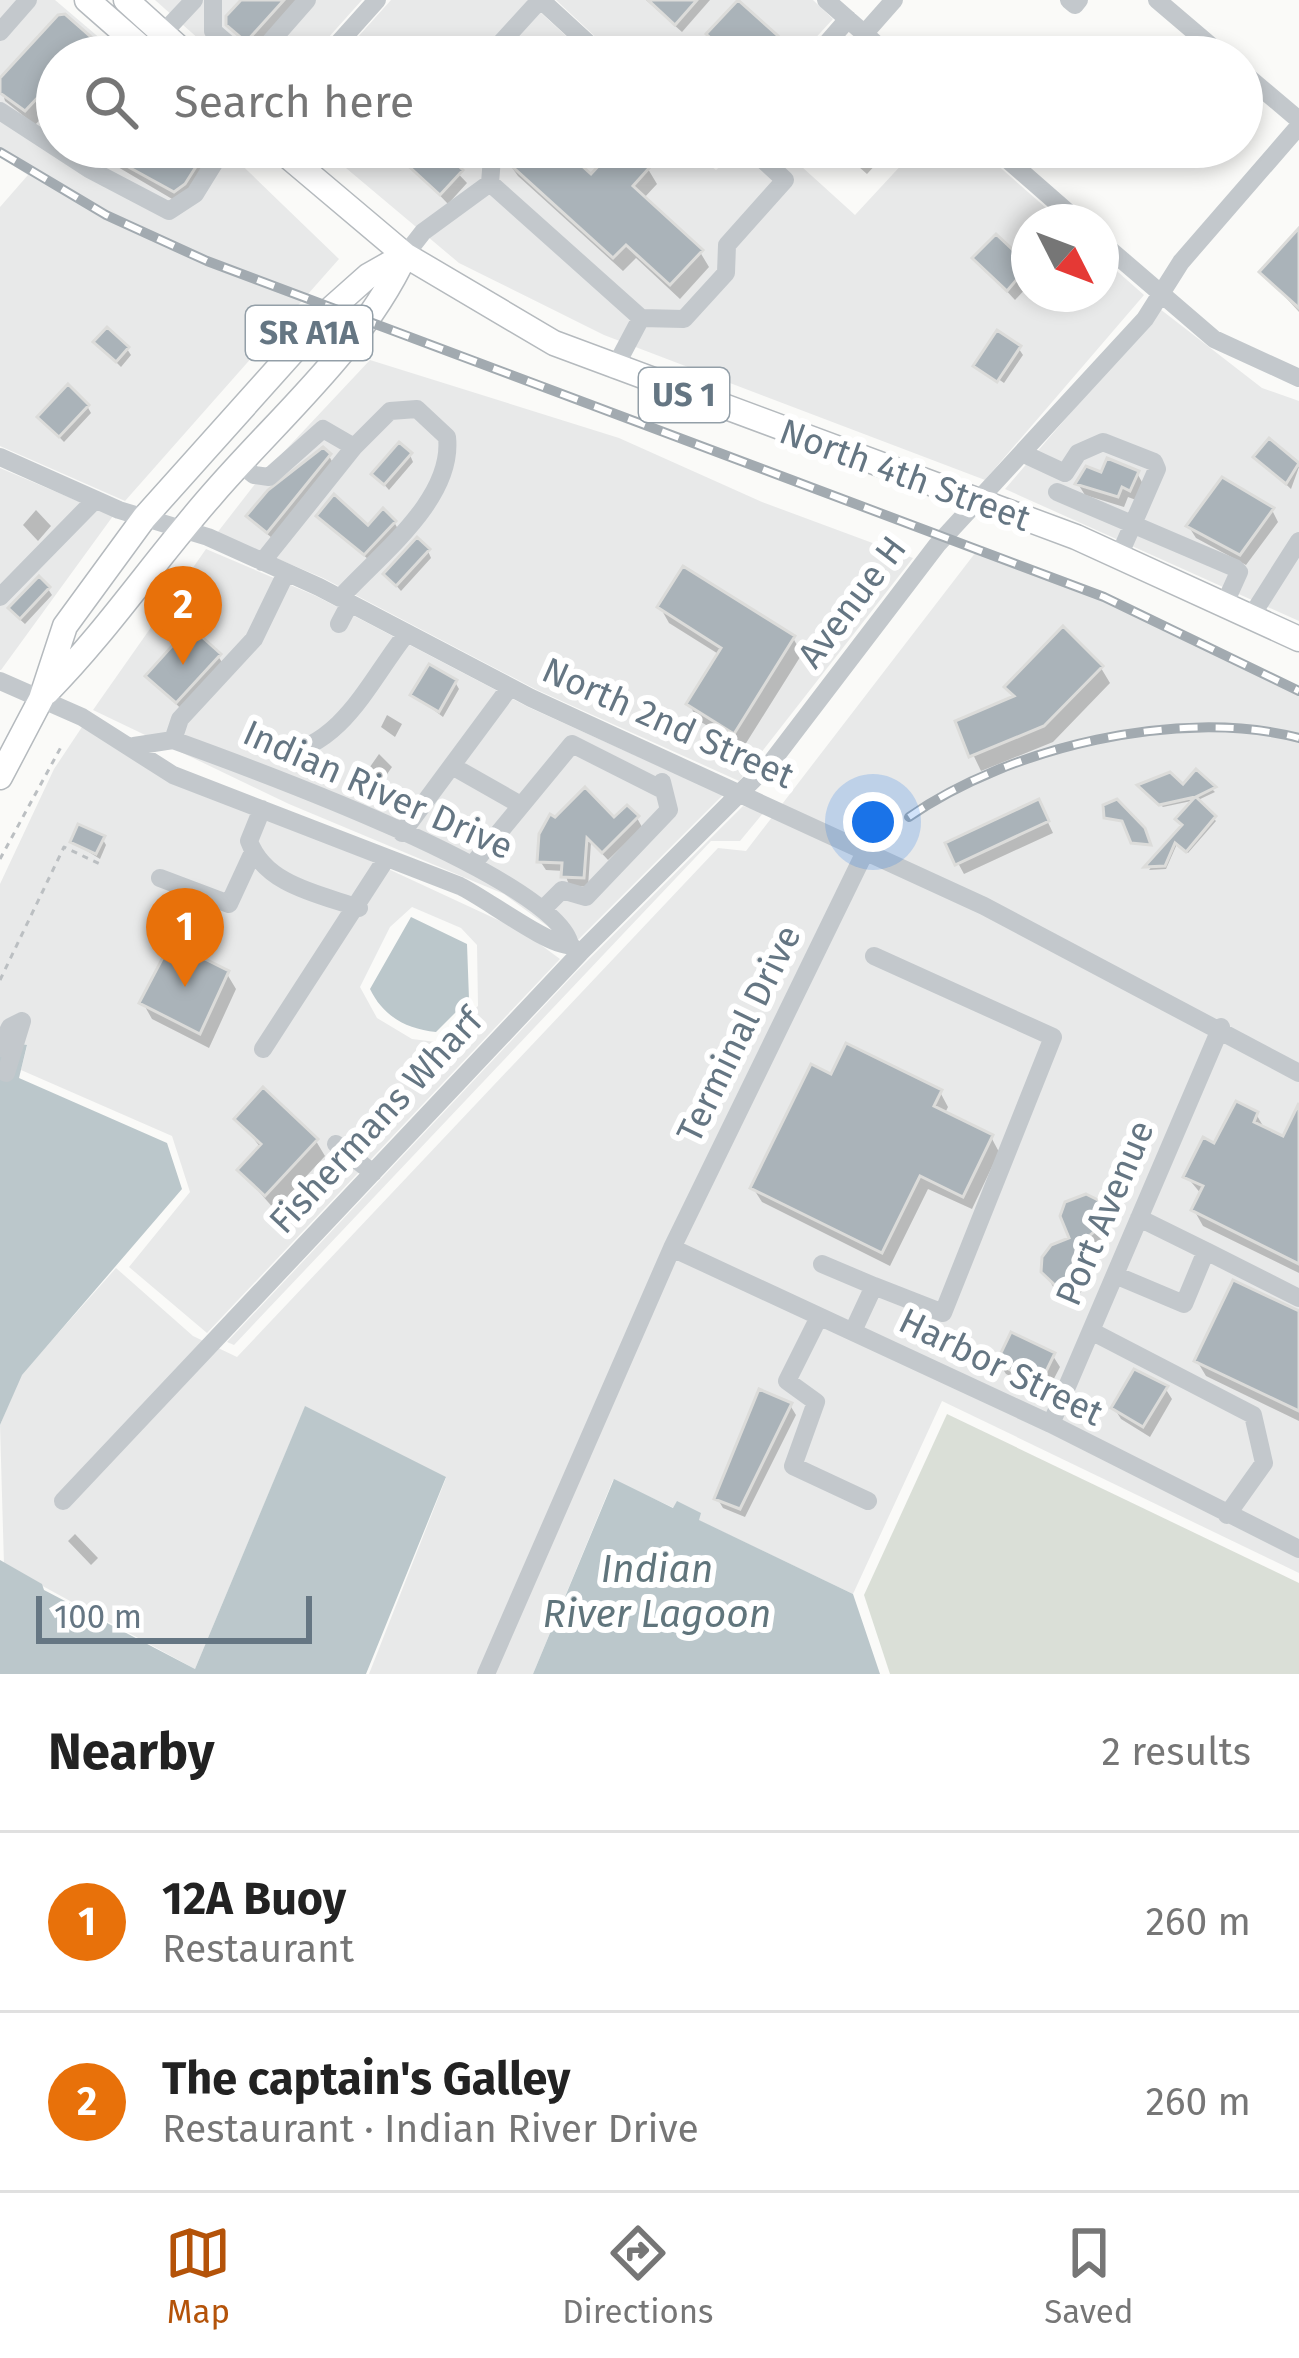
<!DOCTYPE html>
<html lang="en">
<head>
<meta charset="utf-8">
<style>
	:root { --surface:#fff; --page:#f6f6f6; --text:#222; --muted:#767676; --line:#e0e0e0; --accent:#b45309 }
	body { margin:0; font-family:"Fira Sans",sans-serif; background:var(--page); color:var(--text) }
	.compass { position:absolute; left:1011px; top:204px; width:108px; height:108px; border-radius:50%; background:var(--surface); box-shadow:0 6px 18px #0003; rotate:132deg }
	.scale { position:absolute; left:36px; bottom:30px; width:276px; box-sizing:border-box; padding-left:12px; border:6px solid #657683; border-top:0; font-size:33px; line-height:42px; white-space:nowrap; color:#657683; -webkit-text-stroke:9px #fff; paint-order:stroke }
	.you { position:absolute; left:873px; top:822px; width:42px; height:42px; margin:-30px; border:9px solid #fff; border-radius:50%; background:#1a73e8; box-shadow:0 0 0 18px #1a73e833 }
	.badge { display:grid; place-items:center; width:78px; height:78px; border-radius:50%; background:var(--accent); color:#fff; font-size:39px; font-weight:700 }
	.pin { position:absolute; translate:-50% -99px; filter:drop-shadow(0 3px 6px #0008) }
	.pin::after { content:''; position:absolute; top:63px; width:42px; height:36px; background:inherit; clip-path:polygon(0 0,100% 0,50% 100%) }
	.list { margin:0; padding:0; list-style:none }
	h2 { display:flex; justify-content:space-between; align-items:center; height:156px; margin:0; padding:0 48px; font-size:51px }
	h2 small { font-size:39px; font-weight:400; color:var(--muted) }
	.list li { display:grid; grid-template-columns:78px 1fr auto; gap:36px; align-items:center; box-sizing:border-box; height:180px; padding:0 48px; border-top:3px solid var(--line) }
	.list b { display:block; font-size:45px; white-space:nowrap }
	.list p { margin:0; font-size:39px; white-space:nowrap; color:var(--muted) }
	.list em { font-size:39px; font-style:normal; color:var(--muted) }
	.icon { flex:none; width:66px; height:66px; fill:none; stroke:currentColor; stroke-width:2; stroke-linecap:round; stroke-linejoin:round }
	.map { position:relative; flex:none; width:1299px; height:1674px; overflow:hidden }
	.search { position:absolute; background:var(--surface); box-shadow:0 6px 18px #0003; left:36px; right:36px; top:36px; height:132px; display:flex; align-items:center; gap:30px; box-sizing:border-box; padding:0 42px; border-radius:66px; color:var(--muted); font-size:45px }
	.sheet { height:516px; background:var(--surface) }
	nav { display:flex; justify-content:space-around; align-items:center; box-sizing:border-box; height:168px; border-top:3px solid var(--line); background:var(--surface); font-size:33px; color:var(--muted) }
	nav a { display:grid; justify-items:center; gap:6px }
	nav .on { color:var(--accent) }
	.map>svg:first-child { display:block }
	.built { fill:#e8e9e9; fill-rule:evenodd }
	.green { fill:#dadfd7 }
	.water { fill:#bbc7cb }
	.shadow { fill:#0003 }
	.building { fill:#aab3b9; stroke:#dcdcda; stroke-width:3 }
	.lines { fill:none; stroke-linecap:round; stroke-linejoin:round }
	.major-casing { stroke:#b5babe; stroke-width:27 }
	.path { stroke:#bbbfc2; stroke-width:3; stroke-dasharray:6 6; stroke-linecap:butt }
	.minor { stroke:#c3c8cc; stroke-width:18 }
	.major { stroke:#fff; stroke-width:24 }
	.rail-casing { stroke:#a2aab0; stroke-width:10 }
	.rail { stroke:#fff; stroke-width:6; stroke-dasharray:18; stroke-linecap:butt }
	.labels { text-anchor:middle; dominant-baseline:central; stroke-width:12; stroke-linejoin:round; paint-order:stroke }
	.shield { fill:#fff; stroke:#939fa8; stroke-width:3 }
	.shield-label { font-size:33px; font-weight:bold; fill:#657683 }
	.street-label { font-size:36px; fill:#657683; stroke:#fff }
	.water-label { font-size:39px; font-style:italic; fill:#60757c; stroke:#fff }
</style>
</head>
<body>
<div class="map">
<svg width="1299" height="1674" viewBox="0 0 1299 1674">
	<rect width="100%" height="100%" fill="#fafaf8"/>
	<path class="built" d="M0,0H55L122,57H57V147H223L339,259L125,501L0,446V207L28,175L0,157Z
		M155,0H362L311,57H219Z
		M391,0H527L589,57H340Z
		M556,0H813L833,19L798,57H617Z
		M321,147H687L716,170L743,147H780L855,215L918,147H977L1062,222H1029V294H1101V257L1144,295L985,480L604,335L459,263Z
		M1160,309L1262,388L1299,401V621L1005,489Z
		M370,360L619,438L762,502L913,558L739,781L535,689L323,578L217,533L262,475Z
		M0,468L113,516L1,670H0Z
		M979,548L1104,597L1299,695V1573L942,1401L853,1594L698,1520L677,1502L674,1508L613,1480L533,1674H369L446,1478L305,1407L195,1669L4,1565L0,1425L21,1375L116,1268L193,1336L237,1357L718,848L746,851Z
		M206,549L316,596L528,707L723,795L573,945L504,894L289,804L93,710Z
		M82,727L522,931L560,959L207,1333L129,1267L190,1192L172,1136L21,1070L27,1046L0,1033V884L54,769ZM412,907L461,928L477,945L478,1006L436,1042L412,1039L377,1018L360,987L390,927Z
		M743,806L764,812L740,841H711L234,1345L227,1342L577,971Z"/>
	<path class="green" d="M947,1414L1299,1583V1674H890L864,1595Z"/>
	<path class="water" d="M411,917L467,944L469,999L436,1032C406,1029 383,1016 370,989Z
		M0,1041L27,1045L19,1078L167,1143L182,1189L22,1375L0,1425Z
		M305,1406L446,1477L366,1674H0V1560L42,1584L44,1590L195,1669Z
		M614,1479L673,1508L677,1501L701,1513L699,1520L853,1594L880,1674H533Z"/>
	<path class="shadow" d="M245,0H300L253,51L230,24Z
		M646,0H710L682,32Z
		M59,18L106,57H57V101L35,125L5,101L0,82Z
		M710,34L785,46L791,57H729Z
		M84,147H191L211,172L184,206Z
		M420,147H433L467,183L448,204L407,161Z
		M557,147L591,178L620,147L648,169L657,184L643,199L700,252L709,267L680,299L636,258L623,271L518,176L501,152L487,147Z
		M836,147H892L867,174Z
		M1299,232V312L1263,273Z
		M996,238L1029,270V285L1015,300L976,258Z
		M97,343L127,349L131,355L121,367Z
		M1019,349L1023,355L1004,383L978,365Z
		M87,406L91,413L64,442L41,418Z
		M1269,442L1299,467L1291,489L1257,457Z
		M410,455L413,462L389,490L375,474Z
		M329,456L333,463L272,538L254,523L250,516Z
		M1137,473L1143,484L1136,500L1128,497L1124,507L1085,495L1078,484Z
		M36,510L51,526L38,541L23,525Z
		M1272,510L1278,522L1246,565L1196,538L1189,527Z
		M320,516L368,529L394,522L398,529L369,560Z
		M428,551L431,558L401,591L386,574Z
		M48,589L52,595L25,624L15,615Z
		M660,607L793,638L802,654L743,748L698,720L689,704L720,655L669,623Z
		M218,656L225,667L184,712L149,676Z
		M1101,668L1110,683L1053,742L981,771L958,723L1015,699L1008,687Z
		M455,682L459,689L443,717L414,695Z
		M387,715L402,724L395,737L381,727Z
		M379,754L392,767L378,787L365,774Z
		M1196,774L1215,792L1196,801L1216,821L1188,853L1177,844L1166,869L1149,870L1184,826L1196,800L1163,807L1141,786L1147,780L1166,782L1183,788Z
		M1044,814L1053,833L964,874L958,863Z
		M637,818L642,827L608,860L591,842L588,887L569,885L564,871L546,870L540,861L614,821Z
		M102,838L106,845L100,859L73,842Z
		M227,974L236,989L209,1048L152,1019L143,1003Z
		M833,1078L940,1092L948,1107L944,1115L991,1137L999,1152L972,1209L928,1189L890,1266L762,1202L753,1188Z
		M1256,1114L1266,1131L1284,1140L1299,1131V1273L1203,1226L1194,1210L1202,1195L1187,1177Z
		M238,1119L316,1141L325,1156L275,1210L240,1170L261,1148Z
		M1102,1209L1110,1234L1082,1258L1091,1277L1087,1288L1072,1298L1055,1290L1048,1278Z
		M1299,1314V1421L1206,1376L1197,1361Z
		M1053,1356L1060,1367L1046,1394L1006,1374L999,1363Z
		M1165,1388L1172,1399L1150,1437L1121,1419L1114,1408Z
		M790,1405L796,1415L745,1517L723,1508L717,1498Z
		M75,1534L98,1558L91,1565L68,1541Z"/>
	<path class="building" d="M241,0H284L246,42L226,25V16Z
		M648,0H697L675,25Z
		M738,0L787,44L776,57H732L706,34Z
		M65,14L114,57H57V77L25,111L0,93V78L58,15Z
		M92,147H195L204,154L185,184L174,192Z
		M416,147H438L463,170L440,195L403,161Z
		M500,147H561L591,174L616,147H628L650,167L633,186L703,250L670,285L626,245L613,258L505,160Z
		M1299,228V308L1259,272Z
		M996,234L1029,265L1007,291L972,258Z
		M107,327L129,347L116,362L93,342Z
		M997,330L1021,346L997,382L973,366Z
		M68,384L89,405L59,437L37,417Z
		M1269,438L1299,463L1286,484L1253,457Z
		M399,442L412,453L384,485L371,474Z
		M323,447L331,454L267,533L246,516L268,490Z
		M1107,458L1139,471L1130,491L1122,487L1118,497L1075,484L1086,466L1101,472Z
		M1222,477L1274,508L1240,555L1186,526Z
		M334,494L368,525L383,508L396,521L364,555L316,516Z
		M417,537L430,549L396,586L383,574Z
		M683,566L795,636L734,734L686,704L721,648L657,607Z
		M39,576L50,587L20,619L8,608Z
		M190,626L221,654L176,703L145,676Z
		M1063,626L1103,666L1044,726L969,757L955,721L1014,696L1004,687Z
		M429,664L457,680L439,712L410,695Z
		M1196,769L1216,787L1196,797L1216,816L1186,852L1175,843L1165,866L1144,867L1182,825L1175,819L1195,797L1159,805L1137,785L1170,772L1183,784Z
		M585,787L614,817L627,805L639,816L602,853L587,838L584,878L561,877L562,863L537,862L539,834L550,814L555,817Z
		M1039,799L1049,821L955,865L945,843Z
		M1117,799L1145,828L1151,845L1131,843L1122,821L1104,818L1103,805Z
		M78,824L105,836L96,854L70,842Z
		M171,942L229,971L200,1034L139,1003Z
		M846,1043L942,1090L934,1106L993,1135L963,1197L920,1176L882,1253L750,1188L811,1064L831,1074Z
		M263,1087L318,1139L265,1196L237,1170L261,1144L234,1119Z
		M1236,1101L1258,1112L1254,1122L1283,1136L1299,1103V1264L1191,1210L1203,1186L1183,1177L1203,1137L1214,1143Z
		M1086,1194L1100,1201L1105,1222L1078,1246L1086,1263L1082,1277L1071,1286L1057,1287L1041,1272L1042,1257L1051,1245L1069,1238L1060,1216L1065,1202Z
		M1233,1280L1299,1311V1411L1194,1361Z
		M1011,1332L1055,1353L1040,1384L996,1363Z
		M1134,1369L1168,1386L1143,1427L1111,1408Z
		M759,1389L792,1403L740,1509L714,1499Z"/>
	<g class="lines">
		<defs>
			<path id="major" d="M87,0L152,57
				M126,0L189,57
				M277,147L405,255L554,343L1076,537L1299,639
				M47,692C108,630 154,561 211,496C277,419 362,348 405,255
				M0,777L41,699L65,626L144,518L332,308L368,276L405,255"/>
		</defs>
		<use href="#major" class="major-casing"/>
		<path class="path" d="M0,859L61,747
			M0,980L64,847L102,865"/>
		<path class="minor" d="M213,0V31L243,57
			M541,0L603,57
			M826,0L891,57
			M1069,0L1075,5L1079,0
			M1157,0L1224,57
			M0,32L28,0
			M164,32L194,0
			M864,34L894,0
			M257,57L307,0
			M326,57L377,0
			M488,57L540,0
			M815,57L848,19
			M1242,72L1299,120
			M0,111L89,169L169,211L195,194L224,147
			M480,147L492,158L490,183
			M701,147L716,156L735,147
			M993,147L1079,222
			M1101,242L1214,339L1299,378
			M405,255L423,232L490,183L641,318L614,369
			M641,318L684,319L726,273L727,245L785,180L749,147
			M1022,453L1065,473L1078,453L1103,442L1154,462L1157,469L1119,556
			M0,457L119,510L208,537L319,587L531,698L984,906L1299,1073
			M239,463L254,475L269,477L323,429L354,447L262,562
			M1057,492L1235,568L1239,572L1225,603
			M0,597L95,500
			M340,598C380,554 454,499 447,437L417,409L390,411L354,447
			M1252,615L1299,541
			M339,624L350,603
			M0,681L82,717L173,775L460,886C485,898 550,947 570,945L580,953
			M173,740L180,719L254,639L286,573
			M134,746L173,740C242,765 559,879 570,945
			M278,755C343,746 369,681 407,633
			M452,766L519,804
			M262,809L249,841C265,885 319,894 359,908
			M402,833L510,687
			M473,864L572,744L661,789
			M160,878L229,904L253,852
			M544,908L562,890L586,897L669,810L662,782
			M0,1048L10,1027L22,1021
			M263,1049L386,859
			M6,1073L22,1021
			M336,1144L373,1173
			M1139,1218L1206,1251
			M672,1248L1051,1424L1299,1549
			M822,1264L874,1286L853,1331
			M1115,1275L1184,1304L1206,1251L1299,1298
			M874,1286L943,1313L1053,1037L874,956
			M819,1317L787,1381L816,1402L793,1466L868,1501
			M1091,1331L1253,1415L1264,1463L1227,1515
			M1051,1424L1221,1027
			M63,1501L580,953L773,760L937,545L1145,319L1181,262L1299,126
			M486,1674L672,1248L866,850"/>
		<use href="#major" class="major"/>
		<defs>
			<path id="rail" d="M0,152L106,215L207,261L1104,597L1299,691
				M909,817C1009,747 1180,707 1299,738"/>
		</defs>
		<use href="#rail" class="rail-casing"/>
		<use href="#rail" class="rail"/>
	</g>
	<g class="labels">
		<g class="shield">
			<rect x="246" y="306" width="126" height="54" rx="9"/>
			<rect x="639" y="368" width="90" height="54" rx="9"/>
		</g>
		<g class="shield-label">
			<text x="309" y="333">SR A1A</text>
			<text x="684" y="395">US 1</text>
		</g>
		<g class="street-label">
			<text transform="translate(905 475) rotate(20)">North 4th Street</text>
			<text transform="translate(852 602) rotate(-53)">Avenue H</text>
			<text transform="translate(668 723) rotate(24)">North 2nd Street</text>
			<text transform="translate(378 790) rotate(24)">Indian River Drive</text>
			<text transform="translate(739 1034) rotate(-64)">Terminal Drive</text>
			<text transform="translate(376 1121) rotate(-47)">Fishermans Wharf</text>
			<text transform="translate(1105 1213) rotate(-67)">Port Avenue</text>
			<text transform="translate(1001 1367) rotate(26)">Harbor Street</text>
		</g>
		<g class="water-label">
			<text x="657" y="1569">Indian<tspan x="657" dy="45">River Lagoon</tspan></text>
		</g>
	</g>
</svg>
<svg class="compass" viewBox="-18 -18 36 36"><path d="M0-13l5 13h-10z" fill="#e53935"/><path d="M0 13l5-13h-10z" fill="#767676"/></svg>
<div class="scale">100 m</div>
<div class="you"></div>
<div class="pin badge" style="left:185px;top:987px;background:#e8710a">1</div>
<div class="pin badge" style="left:183px;top:665px;background:#e8710a">2</div>
<div class="search"><svg class="icon" aria-label="search" viewBox="0 0 24 24"><circle cx="10" cy="10" r="6"/><path d="M15 15l6 6"/></svg>Search here</div>
</div>
<section class="sheet">
<h2>Nearby<small>2 results</small></h2>
<ul class="list">
<li><span class="badge" style="background:#e8710a">1</span><div><b>12A Buoy</b><p>Restaurant</p></div><em>260 m</em></li>
<li><span class="badge" style="background:#e8710a">2</span><div><b>The captain's Galley</b><p>Restaurant · Indian River Drive</p></div><em>260 m</em></li>
</ul>
</section>
<nav>
<a class="on"><svg class="icon" aria-label="map" viewBox="0 0 24 24"><path d="M3 6l6-2 6 2 6-2v14l-6 2-6-2-6 2zM9 4v14M15 6v14"/></svg>Map</a>
<a><svg class="icon" aria-label="directions" viewBox="0 0 24 24"><path d="M12 3l9 9-9 9-9-9zM9 14v-3h6M13 9l2 2-2 2"/></svg>Directions</a>
<a><svg class="icon" aria-label="saved" viewBox="0 0 24 24"><path d="M7 4h10v16l-5-4-5 4z"/></svg>Saved</a>
</nav>
</body>
</html>
